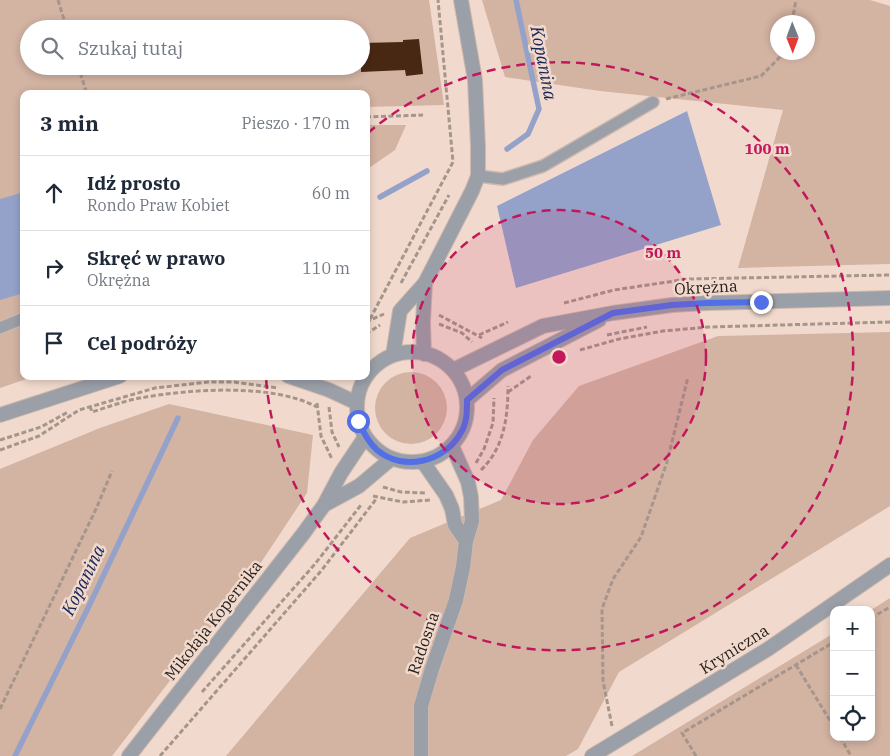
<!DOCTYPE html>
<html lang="pl">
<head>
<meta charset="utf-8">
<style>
	:root { --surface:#fff; --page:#f6f6f7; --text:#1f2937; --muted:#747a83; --line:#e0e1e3 }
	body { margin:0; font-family:"IBM Plex Serif",serif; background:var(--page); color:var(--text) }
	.controls { position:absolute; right:15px; bottom:15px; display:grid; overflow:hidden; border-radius:10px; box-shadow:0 2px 8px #0003 }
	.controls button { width:45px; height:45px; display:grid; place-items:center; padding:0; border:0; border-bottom:1px solid var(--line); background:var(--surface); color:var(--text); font:25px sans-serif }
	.compass { position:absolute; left:770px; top:15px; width:45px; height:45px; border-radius:50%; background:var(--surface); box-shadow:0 2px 8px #0003; rotate:179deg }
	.stop { position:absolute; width:15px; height:15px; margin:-11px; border:4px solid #536fe5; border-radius:50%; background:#fff }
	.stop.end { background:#536fe5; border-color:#fff; box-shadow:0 1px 5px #0008 }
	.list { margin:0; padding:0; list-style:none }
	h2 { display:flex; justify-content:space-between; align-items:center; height:65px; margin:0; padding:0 20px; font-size:21px }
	h2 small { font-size:16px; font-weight:400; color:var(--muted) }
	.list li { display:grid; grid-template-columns:32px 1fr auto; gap:15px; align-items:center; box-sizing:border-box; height:75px; padding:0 20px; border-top:1px solid var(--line) }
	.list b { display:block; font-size:19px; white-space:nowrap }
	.list p { margin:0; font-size:16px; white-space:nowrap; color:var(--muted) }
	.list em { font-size:16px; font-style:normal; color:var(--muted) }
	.icon { flex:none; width:28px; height:28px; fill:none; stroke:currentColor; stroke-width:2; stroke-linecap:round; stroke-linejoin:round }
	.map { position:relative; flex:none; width:890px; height:756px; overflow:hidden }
	.search { position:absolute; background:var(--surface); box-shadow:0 2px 8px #0003; left:20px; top:20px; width:350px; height:55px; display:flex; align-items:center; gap:12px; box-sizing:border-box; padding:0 18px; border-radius:28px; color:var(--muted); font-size:19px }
	.panel { position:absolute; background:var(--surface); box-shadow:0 2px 8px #0003; left:20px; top:90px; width:350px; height:290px; border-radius:10px }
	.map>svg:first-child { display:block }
	.green { fill:#d3b3a2; fill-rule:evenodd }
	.water { fill:#94a2ca }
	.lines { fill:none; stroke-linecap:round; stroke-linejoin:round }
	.stream { stroke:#94a2ca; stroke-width:5.5 }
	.building { fill:#492813 }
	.service-casing { stroke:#cdb9ae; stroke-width:14 }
	.minor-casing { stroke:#cdb9ae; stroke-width:16 }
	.tertiary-casing { stroke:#cdb9ae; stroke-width:16 }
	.path { stroke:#a6958b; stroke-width:3; stroke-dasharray:5 2.5; stroke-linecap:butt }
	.service { stroke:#9b9fa8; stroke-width:11 }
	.minor { stroke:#9b9fa8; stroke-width:14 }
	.tertiary { stroke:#9b9fa8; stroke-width:14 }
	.route { stroke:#536fe5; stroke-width:6 }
	.ring { fill:none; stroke:#c2185b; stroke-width:2.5; stroke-dasharray:9 6 }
	.labels { text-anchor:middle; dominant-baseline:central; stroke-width:5; stroke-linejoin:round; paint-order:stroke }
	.street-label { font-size:16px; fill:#2a221e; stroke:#f1dacd }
	.water-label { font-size:18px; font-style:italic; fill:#182455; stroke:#f1dacd }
	.centre { fill:#c2185b; stroke:#f1dacd; stroke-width:2.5 }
	.ring-label { font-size:15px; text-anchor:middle; font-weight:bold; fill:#c2185b; stroke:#f1dacd; stroke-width:5; stroke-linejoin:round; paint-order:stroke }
</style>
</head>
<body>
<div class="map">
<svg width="890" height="756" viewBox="0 0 890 756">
	<rect width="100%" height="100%" fill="#f1dacd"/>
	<path class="green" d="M0,0H429L444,105L366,107V94H24V376H35L0,388ZM29,29H361V66H29Z
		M482,0H870L890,6V264L738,268L783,110L600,91L505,77ZM778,22H808V52H778Z
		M366,125H406L395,150L366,170Z
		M890,332V506L619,672L578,749L566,756H226L410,538L501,500L533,440L579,386L718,336Z
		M375 408a36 36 0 1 1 72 0a36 36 0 1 1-72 0Z
		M169,404L313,435L307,493L262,561L112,756H0V469L100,428Z
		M890,598V756H632L834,633V737H871V610Z"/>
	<path class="water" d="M687,111L721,225L516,288L497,206Z
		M24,192V293L0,300V199Z"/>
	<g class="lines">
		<path class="stream" d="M507,149L528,134L539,109L516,0
			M380,197L427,171
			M15,756L89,606L178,418"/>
	</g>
	<path class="building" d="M419,39L423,74L406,76L405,70L361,72V43L403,42V40Z"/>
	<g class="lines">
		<defs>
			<path id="service" d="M478,176L503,179L543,166L653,102
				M0,328L24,318"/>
			<path id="minor" d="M423,462L446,495L452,509L455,525L466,541
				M421,756V706L432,669L456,600L463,567L466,541L472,521L471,497L468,482L452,446
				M592,756L768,649L890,565"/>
			<path id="tertiary" d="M357 407a55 55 0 1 1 110 0a55 55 0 1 1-110 0Z
				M424,354L423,322L425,283
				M393,355L400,311L425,283L472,191L478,176V146L475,80L461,0
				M453,370L543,326L613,313L672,305L707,303L890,298
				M288,376L329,390L357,403
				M467,400L502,370L599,320
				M0,415L120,376
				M324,505L359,486L391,459
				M129,756L303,534L324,505L341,473L365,437"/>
		</defs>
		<use href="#service" class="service-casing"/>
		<use href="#minor" class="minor-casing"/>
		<use href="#tertiary" class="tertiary-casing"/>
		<path class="path" d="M58,0L67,29
			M792,22L796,0
			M78,66L87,94
			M666,99L761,76L785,52
			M366,117L423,115
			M401,283L449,195
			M564,303L614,290L688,279L890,275
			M439,315L482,338
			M370,319L453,162L438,0
			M366,322L384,314
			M439,324L462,333L472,342
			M366,334L380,325
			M479,335L508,322
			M607,335L647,327
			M580,350L619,339L663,331L709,327L890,322
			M508,392L531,376
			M317,403L321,436L332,459
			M90,406L92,412C108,407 124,401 140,398C190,389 272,383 317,407
			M329,407L332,432L339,447
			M0,440L41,427L68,412
			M0,450L39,436L79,410L155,388L208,382H234L278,388
			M476,463L484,449L493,423L494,398
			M481,470C504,448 508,417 508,386
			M383,487L401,492L426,493
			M373,496L403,502L431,500
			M871,618L890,607
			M796,665L834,727
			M202,692L315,564L361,505
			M0,709L96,509L112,471
			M612,726L603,681L602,609L613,579L641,537L667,462L688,377
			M840,737L851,756
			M160,756L321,571L377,498
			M696,756L682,733L834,642"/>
		<use href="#service" class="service"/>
		<use href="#minor" class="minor"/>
		<use href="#tertiary" class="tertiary"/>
	</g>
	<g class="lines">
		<path class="route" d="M358,421C363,432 368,442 377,450C403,472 444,462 460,434C467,424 467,412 467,400L502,370L613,313L672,305L707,303L761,302"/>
	</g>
	<circle cx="559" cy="357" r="147" fill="#c2185b" fill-opacity=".12"/>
	<g class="ring">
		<circle cx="559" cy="357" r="147"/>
		<path d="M368 133A294 294 0 1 1 266 378"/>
	</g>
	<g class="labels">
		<g class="street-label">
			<text transform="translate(706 287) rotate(-3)">Okrężna</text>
			<text transform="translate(213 620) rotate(-52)">Mikołaja Kopernika</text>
			<text transform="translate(423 643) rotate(-71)">Radosna</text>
			<text transform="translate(734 649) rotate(-32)">Kryniczna</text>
		</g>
		<g class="water-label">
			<text transform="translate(544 63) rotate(79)">Kopanina</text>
			<text transform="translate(83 580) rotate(-64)">Kopanina</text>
		</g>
	</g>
	<circle cx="559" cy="357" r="8" class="centre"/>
	<g class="ring-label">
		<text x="767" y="154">100 m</text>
		<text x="663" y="258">50 m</text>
	</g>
</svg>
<div class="controls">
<button>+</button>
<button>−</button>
<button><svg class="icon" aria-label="locate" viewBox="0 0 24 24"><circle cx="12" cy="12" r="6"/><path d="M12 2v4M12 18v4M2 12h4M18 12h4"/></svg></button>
</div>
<svg class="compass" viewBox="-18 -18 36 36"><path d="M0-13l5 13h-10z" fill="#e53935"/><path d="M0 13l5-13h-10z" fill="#747a83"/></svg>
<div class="stop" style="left:358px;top:421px"></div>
<div class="stop end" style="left:761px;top:302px"></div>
<div class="search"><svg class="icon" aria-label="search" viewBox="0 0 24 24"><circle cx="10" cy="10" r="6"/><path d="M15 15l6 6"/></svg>Szukaj tutaj</div>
<section class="panel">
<h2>3 min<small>Pieszo · 170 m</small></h2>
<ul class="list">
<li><svg class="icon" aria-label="ahead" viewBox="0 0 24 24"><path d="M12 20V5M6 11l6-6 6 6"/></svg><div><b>Idź prosto</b><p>Rondo Praw Kobiet</p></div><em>60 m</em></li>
<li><svg class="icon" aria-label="right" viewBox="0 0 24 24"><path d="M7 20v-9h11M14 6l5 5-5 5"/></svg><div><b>Skręć w prawo</b><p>Okrężna</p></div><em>110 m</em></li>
<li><svg class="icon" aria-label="arrive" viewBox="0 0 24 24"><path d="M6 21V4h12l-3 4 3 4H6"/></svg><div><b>Cel podróży</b></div></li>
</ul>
</section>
</div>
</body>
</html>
